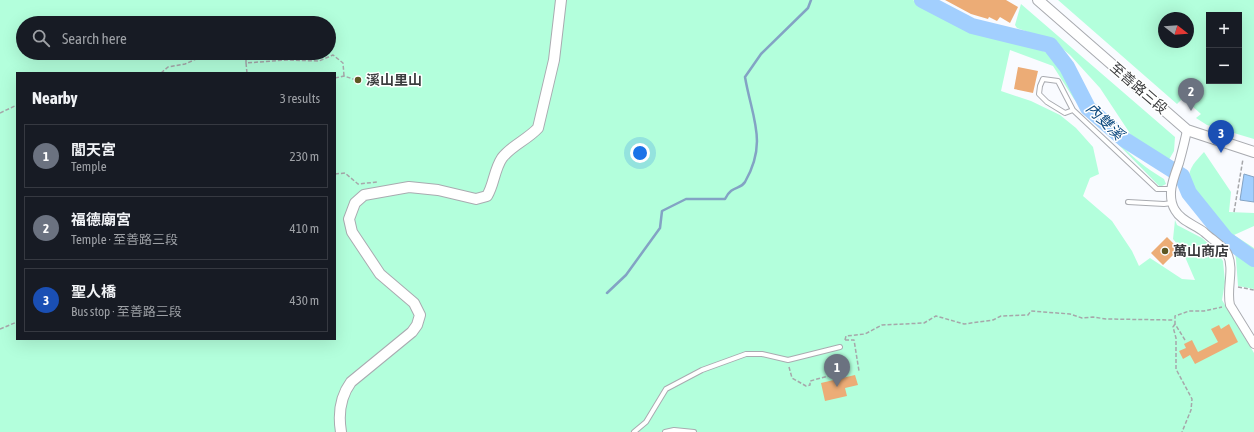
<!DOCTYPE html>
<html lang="en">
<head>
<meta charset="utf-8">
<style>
	:root { --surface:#171b24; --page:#242831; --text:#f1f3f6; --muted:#9ea1a6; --line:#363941; --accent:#afad97 }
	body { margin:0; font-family:"Asap Condensed","Noto Sans TC",sans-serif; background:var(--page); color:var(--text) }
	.controls { position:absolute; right:12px; top:12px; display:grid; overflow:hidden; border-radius:0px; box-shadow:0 4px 16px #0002 }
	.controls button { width:36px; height:36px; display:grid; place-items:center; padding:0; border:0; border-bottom:1px solid var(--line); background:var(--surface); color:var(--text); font:20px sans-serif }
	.compass { position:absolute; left:1158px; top:12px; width:36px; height:36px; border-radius:50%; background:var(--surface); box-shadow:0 4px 16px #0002; rotate:107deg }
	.you { position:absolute; left:640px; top:153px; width:14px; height:14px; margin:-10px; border:3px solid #fff; border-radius:50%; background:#1a73e8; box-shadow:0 0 0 6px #1a73e833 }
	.badge { display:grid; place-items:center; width:26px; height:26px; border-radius:50%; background:var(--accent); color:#fff; font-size:13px; font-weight:700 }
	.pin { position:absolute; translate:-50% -33px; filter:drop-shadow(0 1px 2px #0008) }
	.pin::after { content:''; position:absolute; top:21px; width:14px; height:12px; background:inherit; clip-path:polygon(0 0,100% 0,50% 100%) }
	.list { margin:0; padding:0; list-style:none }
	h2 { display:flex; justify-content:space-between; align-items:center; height:52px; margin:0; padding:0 16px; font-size:17px }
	h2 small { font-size:13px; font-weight:400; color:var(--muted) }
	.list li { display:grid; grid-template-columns:26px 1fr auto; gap:12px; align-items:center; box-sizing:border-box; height:64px; margin:0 8px 8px; padding:0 8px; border:1px solid var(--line); border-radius:0px }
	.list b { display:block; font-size:15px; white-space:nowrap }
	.list p { margin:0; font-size:13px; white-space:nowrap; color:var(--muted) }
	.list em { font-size:13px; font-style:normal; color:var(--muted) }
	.icon { flex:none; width:22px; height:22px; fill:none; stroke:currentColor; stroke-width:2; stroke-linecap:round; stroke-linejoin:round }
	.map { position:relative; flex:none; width:1254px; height:432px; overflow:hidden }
	.search { position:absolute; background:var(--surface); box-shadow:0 4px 16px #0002; left:16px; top:16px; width:320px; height:44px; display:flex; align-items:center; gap:10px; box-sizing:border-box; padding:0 14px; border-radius:22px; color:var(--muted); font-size:15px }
	.panel { position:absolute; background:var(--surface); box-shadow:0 4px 16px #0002; left:16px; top:72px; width:320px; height:268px; border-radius:0px }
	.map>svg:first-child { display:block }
	.green { fill:#b3ffdc; fill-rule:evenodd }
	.water { fill:#a2cffe; stroke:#83a3c4 }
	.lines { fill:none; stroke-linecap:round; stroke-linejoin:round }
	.stream { stroke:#83a3c4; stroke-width:2.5 }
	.river { stroke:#a2cffe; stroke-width:16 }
	.building { fill:#ecac76 }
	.service-casing { stroke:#a9abb0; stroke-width:6 }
	.minor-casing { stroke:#a9abb0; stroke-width:10 }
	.tertiary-casing { stroke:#a9abb0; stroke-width:12 }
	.path { stroke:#a6a7aa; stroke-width:1.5; stroke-dasharray:4 2; stroke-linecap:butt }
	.service { stroke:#fff; stroke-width:4 }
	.minor { stroke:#fff; stroke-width:8 }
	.tertiary { stroke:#fff; stroke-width:10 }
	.poi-dot { fill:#5e5723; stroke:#fff; stroke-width:1.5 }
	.labels { text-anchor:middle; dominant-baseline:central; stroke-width:3; stroke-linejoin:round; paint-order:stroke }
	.poi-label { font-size:14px; font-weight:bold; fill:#3b3c3e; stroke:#fff; text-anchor:start }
	.street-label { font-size:14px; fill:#3b3c3e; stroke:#fff }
	.water-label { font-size:15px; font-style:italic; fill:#0f4b80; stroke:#fff }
</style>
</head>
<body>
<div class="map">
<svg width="1254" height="432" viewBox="0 0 1254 432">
	<rect width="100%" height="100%" fill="#f9fbff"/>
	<path class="green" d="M0,0H913C931,10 950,23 970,30C998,40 1040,45 1065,62C1085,76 1089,99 1101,118C1115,143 1139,164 1164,179L1166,184L1160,187L1074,99L1053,66L1010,50L1001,91L1031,101L1060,115L1076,128L1093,147L1099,174L1090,178L1083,196L1112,221L1132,251L1139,266L1150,258L1182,279L1195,280L1182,250L1173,239L1175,220L1177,225L1202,238L1215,250L1223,261L1225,282L1222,300L1254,353V432H0ZM23,23H329V53H23ZM17,73H335V339H17Z
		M1058,0H1254V139L1207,125L1196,118L1201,114L1183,98L1177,104ZM1209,15H1239V81H1209ZM1164,18H1188V42H1164Z
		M1021,4L1175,137L1174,151L1167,163L1160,161L1131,135L1100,88L1070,55L1053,41L1017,28L1015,25Z
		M1204,152L1231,192L1229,212L1254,213V226L1234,235L1254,248V289L1238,286L1236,259L1233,244L1221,231L1189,184C1187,169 1195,162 1204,152Z"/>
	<path class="water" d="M1244,174L1254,177V202L1240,200Z"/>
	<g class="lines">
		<path class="stream" d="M607,293L626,275L660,228L662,211L686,199H725C732,185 740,190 745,182C768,142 752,118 745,77L761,54L808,8L811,0"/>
		<path class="river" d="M922,0L972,26L1050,45L1067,67L1088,108L1125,140L1182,176L1189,193L1226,239L1254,259"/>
	</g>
	<path class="building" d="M945,0H1006L1018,7L1010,23L1000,17L997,21L989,17L988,19L971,14Z
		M1018,67L1038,71L1033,93L1014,89Z
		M1167,237L1179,249L1163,265L1151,253Z
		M1229,324L1238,342L1195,364L1190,355L1183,359L1179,351L1186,348L1184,344L1192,340L1198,352L1218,342L1211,329L1219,325L1221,329Z
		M855,375L858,385L845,388L847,396L825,401L821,383Z"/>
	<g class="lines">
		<defs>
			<path id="service" d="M1073,110L1065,113L1047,102L1039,94L1040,86L1043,79L1058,81L1073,110L1157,189H1171
				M1128,202L1164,204L1172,203
				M634,432L646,422L666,389L702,370L746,354H762L788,360L840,347
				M665,432L674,430L694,432"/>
			<path id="minor" d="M1187,130C1185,141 1182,152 1179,163C1174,177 1166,195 1175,210C1181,221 1195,225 1204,232C1210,238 1223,246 1227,253C1235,269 1226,288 1230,305L1254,344"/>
			<path id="tertiary" d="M1038,0L1187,130L1254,152
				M341,432C338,414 340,397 351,382L412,332L417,325L420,315L414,303L380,274L352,232L349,219L355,203L364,195L409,187L438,190L476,199L487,196C494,185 494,170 502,158C512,145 527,140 538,128L554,60L561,0"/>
		</defs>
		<use href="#service" class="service-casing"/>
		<use href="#minor" class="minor-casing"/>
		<use href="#tertiary" class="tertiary-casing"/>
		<path class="path" d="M246,53V63L286,60L319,61L333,55L343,63L344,76
			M246,63L247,73
			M161,73L168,67L185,64L210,53
			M335,78L344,76L356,80
			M0,113L17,105
			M335,174L345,173L358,184L378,182
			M1234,212L1243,159
			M1238,287L1254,290
			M1175,324L1173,327L1176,338V369L1192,399L1191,410L1182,432
			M0,329L17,322
			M845,340L846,336L865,334L882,325L924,323L936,316L964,324L993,320L1001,316L1028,315L1031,311L1070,314L1082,318L1093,317L1106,319L1174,320
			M845,340H854L859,371
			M1185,340L1175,324V316L1189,311H1204L1222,307
			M789,367L792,378L806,386L810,385V381L847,371"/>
		<use href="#service" class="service"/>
		<use href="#minor" class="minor"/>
		<use href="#tertiary" class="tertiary"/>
	</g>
	<g class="poi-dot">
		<circle cx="358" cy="80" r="4"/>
		<circle cx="1165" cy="251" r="4"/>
	</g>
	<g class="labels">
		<g class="poi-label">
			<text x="366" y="80">溪山里山</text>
			<text x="1173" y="251">萬山商店</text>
		</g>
		<g class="street-label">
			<text transform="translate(1139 88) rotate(41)">至善路三段</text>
		</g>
		<g class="water-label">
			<text transform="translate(1105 121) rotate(44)">內雙溪</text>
		</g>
	</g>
</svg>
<div class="controls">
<button>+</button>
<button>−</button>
</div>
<svg class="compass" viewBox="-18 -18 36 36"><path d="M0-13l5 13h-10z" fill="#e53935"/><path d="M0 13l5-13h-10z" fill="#9ea1a6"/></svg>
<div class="you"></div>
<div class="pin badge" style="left:837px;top:387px;background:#6b7280">1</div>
<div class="pin badge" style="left:1191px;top:111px;background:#6b7280">2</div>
<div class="pin badge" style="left:1221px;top:153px;background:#1a4fb4">3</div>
<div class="search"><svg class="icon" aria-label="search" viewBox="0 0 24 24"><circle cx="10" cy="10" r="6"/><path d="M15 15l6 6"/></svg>Search here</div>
<section class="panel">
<h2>Nearby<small>3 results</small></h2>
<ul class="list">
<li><span class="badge" style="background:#6b7280">1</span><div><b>閭天宮</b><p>Temple</p></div><em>230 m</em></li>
<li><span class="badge" style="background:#6b7280">2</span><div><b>福德廟宮</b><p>Temple · 至善路三段</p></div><em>410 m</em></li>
<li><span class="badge" style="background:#1a4fb4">3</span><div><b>聖人橋</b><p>Bus stop · 至善路三段</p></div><em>430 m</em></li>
</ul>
</section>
</div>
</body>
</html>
